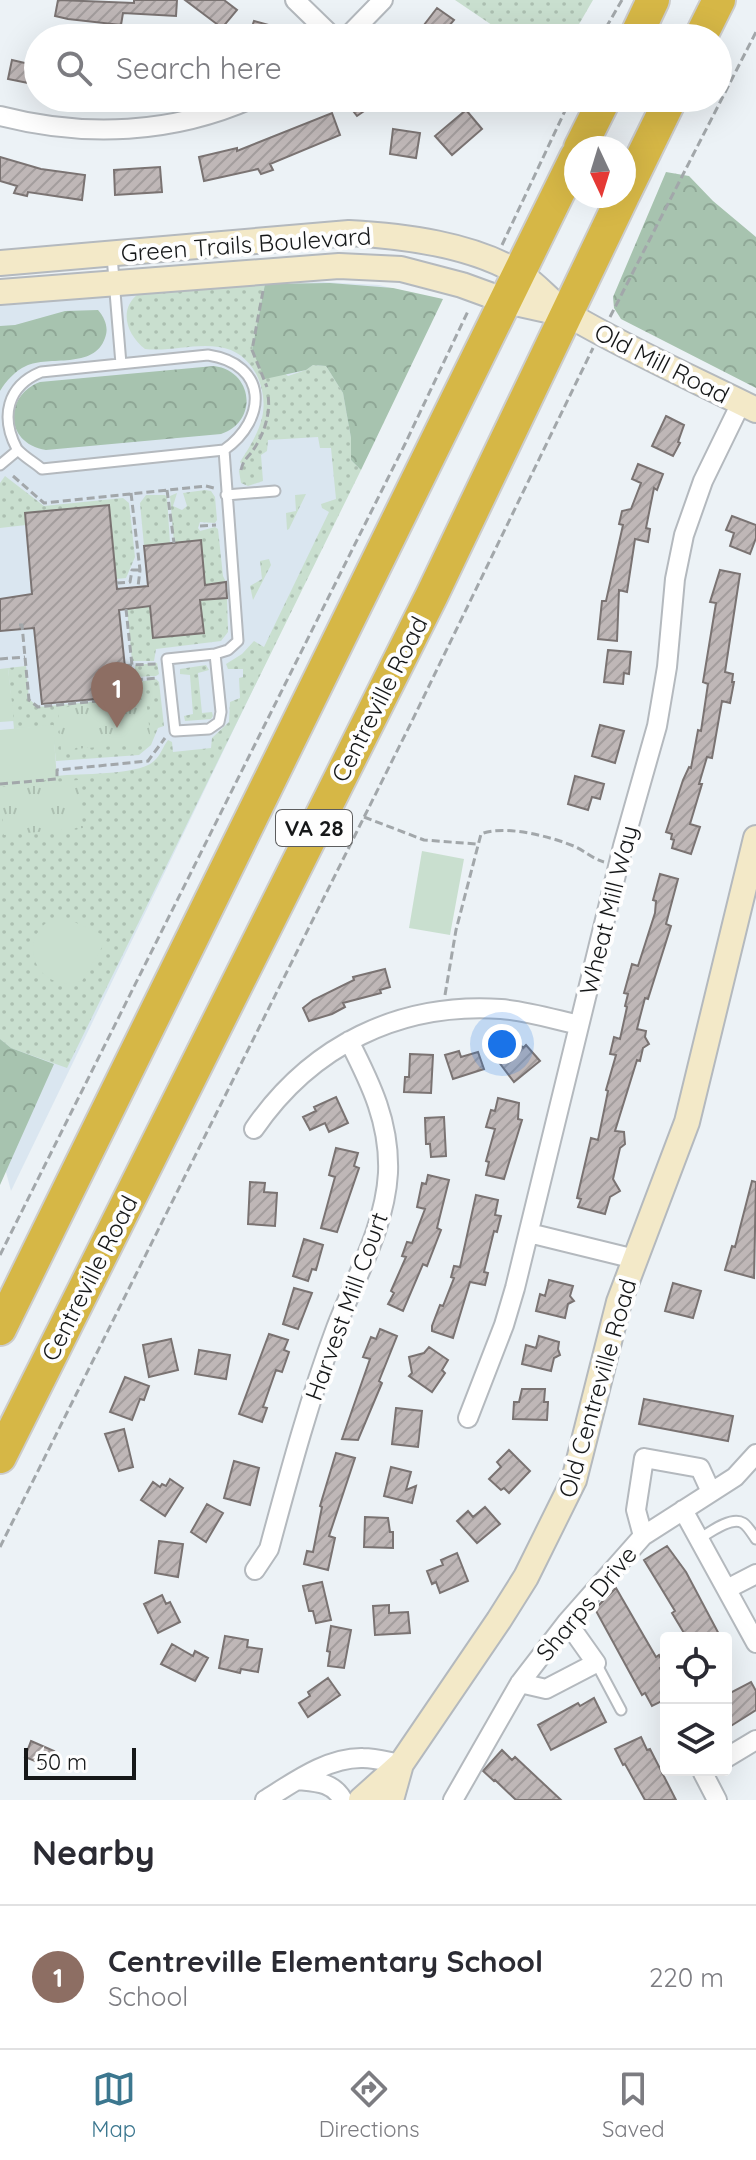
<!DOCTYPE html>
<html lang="en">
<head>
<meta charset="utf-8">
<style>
	:root { --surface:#fff; --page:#f7f7f7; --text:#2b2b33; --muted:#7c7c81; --line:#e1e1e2; --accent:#3c778f }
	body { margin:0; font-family:Quicksand,sans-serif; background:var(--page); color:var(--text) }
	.controls { position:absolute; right:24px; bottom:24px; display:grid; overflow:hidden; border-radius:8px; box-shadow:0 8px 32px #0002 }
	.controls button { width:72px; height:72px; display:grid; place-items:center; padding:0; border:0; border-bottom:2px solid var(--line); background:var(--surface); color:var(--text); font:40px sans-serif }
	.compass { position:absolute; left:564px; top:136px; width:72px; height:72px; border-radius:50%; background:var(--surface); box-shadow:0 8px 32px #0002; rotate:176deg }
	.scale { position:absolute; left:24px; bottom:20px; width:112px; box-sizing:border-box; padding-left:8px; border:4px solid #161819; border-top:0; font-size:22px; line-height:28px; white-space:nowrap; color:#161819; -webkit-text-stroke:6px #fefefe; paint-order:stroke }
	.you { position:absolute; left:502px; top:1044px; width:28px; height:28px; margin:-20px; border:6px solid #fff; border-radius:50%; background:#1a73e8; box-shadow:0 0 0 12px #1a73e833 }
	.badge { display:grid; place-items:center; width:52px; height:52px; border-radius:50%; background:var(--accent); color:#fff; font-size:26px; font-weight:700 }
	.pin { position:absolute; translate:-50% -66px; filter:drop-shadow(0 2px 4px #0008) }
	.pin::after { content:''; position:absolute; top:42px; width:28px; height:24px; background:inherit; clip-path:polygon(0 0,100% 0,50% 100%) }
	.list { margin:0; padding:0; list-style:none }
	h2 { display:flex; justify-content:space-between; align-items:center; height:104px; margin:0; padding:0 32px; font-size:34px }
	h2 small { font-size:26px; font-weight:400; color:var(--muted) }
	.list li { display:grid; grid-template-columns:52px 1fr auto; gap:24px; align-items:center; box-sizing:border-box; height:144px; padding:0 32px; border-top:2px solid var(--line) }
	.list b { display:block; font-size:30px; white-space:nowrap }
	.list p { margin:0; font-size:26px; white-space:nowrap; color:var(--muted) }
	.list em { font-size:26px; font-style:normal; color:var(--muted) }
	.icon { flex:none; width:44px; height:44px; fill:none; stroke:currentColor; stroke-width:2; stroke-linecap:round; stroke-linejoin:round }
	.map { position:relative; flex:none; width:756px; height:1800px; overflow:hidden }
	.search { position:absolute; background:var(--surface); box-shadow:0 8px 32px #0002; left:24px; right:24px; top:24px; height:88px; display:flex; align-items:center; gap:20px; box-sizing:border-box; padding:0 28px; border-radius:44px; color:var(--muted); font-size:30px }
	.sheet { height:248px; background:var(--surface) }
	nav { display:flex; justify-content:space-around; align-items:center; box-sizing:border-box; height:112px; border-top:2px solid var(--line); background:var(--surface); font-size:22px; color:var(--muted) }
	nav a { display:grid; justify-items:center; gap:4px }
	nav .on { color:var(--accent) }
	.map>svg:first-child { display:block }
	.built { fill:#dae6f0 }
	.grass { fill:url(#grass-dots) }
	.forest { fill:url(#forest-crowns) }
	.park { fill:url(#park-tufts) }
	.pitch { fill:#c9dfcf }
	.building { fill:url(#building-hatch); stroke:#7a7372; stroke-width:2 }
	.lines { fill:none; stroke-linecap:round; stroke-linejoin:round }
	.lane-casing { stroke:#b4b9be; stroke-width:13 }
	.street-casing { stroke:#b4b9be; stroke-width:22 }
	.secondary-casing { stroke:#b4b9be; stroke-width:28 }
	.highway-casing { stroke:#ccc; stroke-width:36 }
	.path { stroke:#a2a7aa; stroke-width:3; stroke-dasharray:8 4; stroke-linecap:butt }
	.lane { stroke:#fff; stroke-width:9 }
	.street { stroke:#fff; stroke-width:18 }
	.secondary { stroke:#f3e9c8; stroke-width:24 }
	.highway { stroke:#d6b746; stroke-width:32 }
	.labels { text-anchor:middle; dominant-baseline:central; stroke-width:8; stroke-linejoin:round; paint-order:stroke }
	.shield { fill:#fefefe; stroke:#5c5d5e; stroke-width:2 }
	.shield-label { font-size:22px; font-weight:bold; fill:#161819 }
	.street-label { font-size:24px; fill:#161819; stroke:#fefefe }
</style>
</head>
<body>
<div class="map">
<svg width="756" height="1800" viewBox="0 0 756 1800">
	<defs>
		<pattern id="grass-dots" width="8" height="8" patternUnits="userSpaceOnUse" patternTransform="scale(2)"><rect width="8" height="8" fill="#c9dfcf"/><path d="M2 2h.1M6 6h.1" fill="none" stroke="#acbfb1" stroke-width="1.8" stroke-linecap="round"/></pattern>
		<pattern id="forest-crowns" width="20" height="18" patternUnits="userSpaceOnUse" patternTransform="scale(2)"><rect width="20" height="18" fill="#a7c3af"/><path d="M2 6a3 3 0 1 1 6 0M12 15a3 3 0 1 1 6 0" fill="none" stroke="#8fa796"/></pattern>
		<pattern id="park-tufts" width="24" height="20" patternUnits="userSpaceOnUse" patternTransform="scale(2)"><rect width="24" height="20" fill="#c9dfcf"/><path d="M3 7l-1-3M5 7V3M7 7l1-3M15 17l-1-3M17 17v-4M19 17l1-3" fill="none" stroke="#acbfb1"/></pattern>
		<pattern id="building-hatch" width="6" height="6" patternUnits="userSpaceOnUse" patternTransform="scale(2)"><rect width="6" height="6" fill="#bfb7b7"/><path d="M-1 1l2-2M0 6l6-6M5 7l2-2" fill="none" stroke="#a39d9d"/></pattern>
	</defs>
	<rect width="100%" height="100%" fill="#ecf2f6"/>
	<path class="built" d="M323,282L379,285L441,300L11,1191L0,1149V306L226,284Z"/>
	<path class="grass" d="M455,0H593L571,38H511Z
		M222,284H265L252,350L288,376L306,370L313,365L326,366L343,393L351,438V460L361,470L67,1068L11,1048L0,1039V784L57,779V776C80,773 138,776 154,761C161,755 163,746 168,740L172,742L173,752L211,748L212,738L229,722L230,702L240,698L239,678L243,677V669H228L226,664L242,654L254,641L264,647L329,512L322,508L321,504L336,499L331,448H320L318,437L268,440L267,451L261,455L263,481L248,486L241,483L239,471L242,464L240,462C249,448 258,434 262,418C269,388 252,351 219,347C194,343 170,352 145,349C127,335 118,310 138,294Z
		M5,476L44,506L123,498L129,503L135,557L126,578L116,579L109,505L25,513L26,525L0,528V483Z
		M205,490L211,491L215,497L217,520L215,523L200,522L198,528L200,531L215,527L218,529L223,576L226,582L205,585L200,540L174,543L170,496L177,493L173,506L182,510L187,506L183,493Z
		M306,494L289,529L287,530L286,513L296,511L295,495Z
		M146,495H165L167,497L170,543L144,546L140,503Z
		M269,559L271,565L253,600L250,586L262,579L260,561Z
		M227,598L228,632L221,641L156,649L154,661H132L127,609L150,606L153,638L203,633L200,600Z
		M157,663L159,674L156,676L135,677V665Z
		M206,665L209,670L198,673L202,713L212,712L213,716L211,719L185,721L184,716L193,714L190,675L180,674V669Z
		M26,666L29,699L38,707L133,698L137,682L156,679L159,682L164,726L158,728L151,745L139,755L56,761L52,726L14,729L8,668Z"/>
	<path class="forest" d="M666,172L689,176L713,201L756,237V388L621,319L614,308L613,297Z
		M330,283L393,288L443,299L361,470L351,460V438L343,393L326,366L313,365L306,370L265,379L252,350L265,284Z
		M98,310C105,318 109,328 105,338C94,370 49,355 26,366C15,371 6,381 0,391V326L15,325L65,311Z
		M214,366C253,371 259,421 221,434L46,450C5,444 3,396 40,382Z
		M0,1039L11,1048L54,1064L0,1185Z"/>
	<path class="park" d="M146,699L151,743L61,750L58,708Z
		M78,780L83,828L4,835L0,787Z"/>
	<path class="pitch" d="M8,668L14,721L0,722V669Z
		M53,725L57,779L0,784V730Z
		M422,851L464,859L450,935L409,928Z
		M59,915L103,935L107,939L82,981C36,996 11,936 59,915Z"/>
	<path class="building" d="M58,0L134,3V0H177L176,16L123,13L121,25L68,19L55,16Z
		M185,0H224L237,10L222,28Z
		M437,8L454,20L439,38H414Z
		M254,21L272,26L268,38H248Z
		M12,60L38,66V85L8,79Z
		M343,98H383L357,116Z
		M466,110L482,129L452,155L435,136Z
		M332,113L340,135L270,164L273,170L261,174L258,169L204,181L199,157L237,148V151Z
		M393,129L420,133L416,158L390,154Z
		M0,157L41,169L85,175L82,200L28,192L27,196L14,193L17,186L0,181Z
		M160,167L162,192L115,195L114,170Z
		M666,416L684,425L678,442L680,443L673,456L652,446Z
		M638,464L663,474L657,490L654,488L646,528L650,529L648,542L635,539L627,592L619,590L617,641L598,639L602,601H606L623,525L619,524L622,511L631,509L641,483L632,479Z
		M109,505L117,589L148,586L144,546L201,540L205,585L226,582L227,598L200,600L204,633L153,638L150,606L119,610L128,696L42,704L34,628L0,631V599L32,594L25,513Z
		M732,516L756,525V538L750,554L730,546L734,533L726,530Z
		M720,570L740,574L725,672L733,674L732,682H734L730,703L722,701L712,758L707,757L699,784H702L690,824L700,827L691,854L672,848L674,840L671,839L672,834L666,832L683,780L689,767L691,768L698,730L701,731L708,684L703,682L716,603L710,602Z
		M608,650L631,652L629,674L624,673L623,684L604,682Z
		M600,725L624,731L615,763L592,756Z
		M575,776L604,784L600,799L592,797L588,810L568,804Z
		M660,874L678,879L666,924L671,926L648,999L645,998L640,1017L637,1029L646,1031L645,1037L649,1044L643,1048L640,1061L637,1060L615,1131L624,1132L625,1144L620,1148L613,1179L620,1191L610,1197L605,1214L578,1207L581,1199L577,1198L591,1138L598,1140L608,1091L606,1090L616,1055L610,1054L614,1037L620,1039L627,1007L625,1006L628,994L624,993L632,964L638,966L655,913L656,901L653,900Z
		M385,969L390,987L380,990L381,993L343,1003L345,1007L332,1014L309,1021L303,1008L313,1000L354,980L353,977Z
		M517,1040L523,1048L526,1045L540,1061L514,1082L495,1057Z
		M459,1051L461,1057L478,1052L484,1069L453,1079L445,1055Z
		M410,1054L433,1055L431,1093L404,1092L405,1077H409Z
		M336,1097L348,1123L329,1132L325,1123L310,1130L303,1117L316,1111L314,1107Z
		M498,1098L519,1103L518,1119L522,1120L504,1179L486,1175L489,1162L486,1161L495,1129L486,1127L491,1110L495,1111Z
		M444,1117L446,1156L431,1157L430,1144H426L425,1118Z
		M336,1148L358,1153L354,1166L359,1168L337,1232L321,1228L335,1177L329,1175Z
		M428,1175L449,1180L437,1228L441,1230L427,1266L423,1264L403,1311L388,1304L394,1293L391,1291L406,1257L402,1256L407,1242L412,1243L425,1209L417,1207L422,1183L426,1184Z
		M752,1181L756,1182L754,1278L725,1270L732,1246L735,1247Z
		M250,1182L265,1183L264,1192L277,1193L275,1226L248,1224Z
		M476,1195L498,1200L495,1215L501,1216L497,1232L494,1231L484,1272L488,1273L485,1285L470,1282L453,1338L432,1331V1326L440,1305L443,1306L454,1278L451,1277L454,1266L460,1267Z
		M304,1239L323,1245L316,1270L312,1269L308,1281L293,1276Z
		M549,1280L573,1286L570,1296L574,1301L568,1304L565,1318L536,1311L540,1294L545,1296Z
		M673,1283L701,1291L693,1318L665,1311Z
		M294,1288L312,1293L298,1329L283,1324Z
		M380,1329L397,1336L379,1381L382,1383L358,1440L342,1439L370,1359L363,1357L371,1337L376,1339Z
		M269,1334L288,1340L284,1350L289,1352L282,1372L276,1370L263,1407L267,1408L262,1422L239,1414Z
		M539,1336L559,1342L558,1349L560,1355L554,1358L551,1371L522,1364L526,1345L536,1348Z
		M171,1339L178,1370L149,1377L143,1345Z
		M429,1347L448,1360L442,1370L445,1373L432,1392L409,1376L412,1373L409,1357L424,1353Z
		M199,1350L230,1355L226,1379L195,1374Z
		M125,1377L149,1386L144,1400L140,1399L132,1420L110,1412Z
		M522,1389H545L544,1402H548L547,1420L513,1419L514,1402H519Z
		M644,1399L733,1416L728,1441L639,1424Z
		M396,1408L422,1411L418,1447L392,1444Z
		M124,1429L133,1467L119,1471L105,1434Z
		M509,1450L530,1471L509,1493L504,1488L501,1490L489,1479L501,1467L497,1462Z
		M336,1453L355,1458L329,1536L335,1538L328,1570L304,1564L307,1551L313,1552L322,1507L320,1506Z
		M234,1461L259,1468L250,1505L224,1498Z
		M391,1467L411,1472L406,1490L416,1486L412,1503L384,1496Z
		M170,1479L183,1488L165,1516L141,1500L153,1482L160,1487L162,1484L166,1486Z
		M207,1504L223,1513L206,1542L191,1532Z
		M485,1507L500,1524L477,1543L457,1521L468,1511L473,1517Z
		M365,1517L388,1518L390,1532H393V1548L364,1547Z
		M159,1541L183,1544L178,1577L155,1573Z
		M667,1546L686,1572L721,1638H687L672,1613L675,1611L644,1560Z
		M457,1553L468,1581L440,1593L436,1582L432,1584L427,1571L443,1565L441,1560Z
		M322,1582L331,1620L316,1623L313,1611H309L303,1586Z
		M616,1588L656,1657L659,1655L665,1666L660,1668L666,1680V1699L652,1706L645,1693L642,1695L595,1609Z
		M162,1595L166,1604L170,1602L180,1622L158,1633L144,1604Z
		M389,1605V1613L408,1612L410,1633L375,1635L373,1606Z
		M331,1626L351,1630L344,1668L328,1666L330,1652L327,1651Z
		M225,1636L248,1640L247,1647L262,1649L258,1672L241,1669L240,1673L219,1668Z
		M172,1644L193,1656L195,1651L208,1658L195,1681L161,1664Z
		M328,1678L340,1695L308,1717L299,1703L310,1696L308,1692Z
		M751,1682L756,1691V1710L726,1729V1695Z
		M594,1698L606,1722L551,1750L538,1725L578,1703L580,1706Z
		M641,1737L647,1750L650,1749L676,1800H645L625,1764L623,1765L615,1749Z
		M31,1741L54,1751L47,1766L25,1757Z
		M502,1750L512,1760L515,1757L561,1800H516L495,1780L494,1781L483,1771Z"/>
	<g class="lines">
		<defs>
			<path id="lane" d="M112,256L121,364
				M0,465L18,450
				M226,495L275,491
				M215,654L221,712L219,722L209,729L175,731L167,659L215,654L228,650L238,641L224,450L42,469C34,462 24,457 17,449C0,417 7,386 41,372L208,355C268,364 268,419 224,450
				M699,1539C709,1533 731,1516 743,1523C748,1526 753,1535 756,1539
				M596,1663L621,1710"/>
			<path id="street" d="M295,0L334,38
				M346,38L383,0
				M0,116C85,138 173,134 253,98
				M254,1129C311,1046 399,1002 501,1009C527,1011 553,1019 579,1025
				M529,1233L635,1259
				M468,1418L504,1325L515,1288L623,846L657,726L667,667L675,579L684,535L703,481L741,403
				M683,1510L756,1643
				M643,1536L636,1510L644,1458L700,1468L711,1492
				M255,1570L269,1549C289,1475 309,1400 336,1328C355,1278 385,1228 388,1173C390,1123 371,1084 349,1041
				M727,1589L756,1574
				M520,1683L546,1689L596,1663L567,1622
				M726,1758L756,1740
				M708,1770L703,1773L717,1800
				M298,1780C317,1782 333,1782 343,1800
				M265,1800C294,1782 328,1757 363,1758C376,1758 389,1762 401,1764
				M453,1800L520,1683L567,1622L643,1536L735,1477L756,1454"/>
			<path id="secondary" d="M0,263L349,233C403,236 472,244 520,274C538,285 552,305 571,316C631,351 694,379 756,410
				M0,292L339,266L401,269L462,285L506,301L565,314
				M361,1800L401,1764L499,1620L526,1577L574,1480L619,1302L687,1122L756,838
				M391,1800L401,1764"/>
			<path id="highway" d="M635,38L653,0
				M700,38L719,0
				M580,148L605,98
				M624,194L671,98
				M0,1329L576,157
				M0,1457L432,595L623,196"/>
		</defs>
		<use href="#lane" class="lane-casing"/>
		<use href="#street" class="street-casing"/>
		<use href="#secondary" class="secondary-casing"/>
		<use href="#highway" class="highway-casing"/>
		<path class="path" d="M600,38L622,0
			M502,245L571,98
			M263,291L252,350L267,387
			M610,317L756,32
			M241,470C243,461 246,459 251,453C263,437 271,415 268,395
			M13,476L44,503L206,486L214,488
			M167,490L174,543
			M131,493L140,570L138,587
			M200,526L216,525
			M117,583L130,582L132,570H140
			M126,609L132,665L156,664
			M19,625H22L29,700L38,707L126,698
			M0,659L25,657
			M124,666L132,665L134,680L157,678
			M126,702V698H133L135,695L134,680
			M0,784L57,779V770L148,761L165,738
			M364,817L424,840L476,844
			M445,995L456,930L481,834C504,824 553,837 576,847C586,852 593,859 604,862
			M0,1255L405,444L469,309
			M0,1547L411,723L593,348"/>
		<use href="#lane" class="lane"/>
		<use href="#street" class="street"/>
		<use href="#secondary" class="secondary"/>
		<use href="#highway" class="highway"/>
	</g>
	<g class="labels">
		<rect class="shield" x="276" y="810" width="76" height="36" rx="6"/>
		<g class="shield-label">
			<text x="314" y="828">VA 28</text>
		</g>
		<g class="street-label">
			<text transform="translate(246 244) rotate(-4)">Green Trails Boulevard</text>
			<text transform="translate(662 363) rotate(27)">Old Mill Road</text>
			<text transform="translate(379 699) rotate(-63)">Centreville Road</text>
			<text transform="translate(608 910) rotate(-76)">Wheat Mill Way</text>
			<text transform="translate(89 1278) rotate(-63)">Centreville Road</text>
			<text transform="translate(346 1306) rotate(-70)">Harvest Mill Court</text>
			<text transform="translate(597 1388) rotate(-74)">Old Centreville Road</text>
			<text transform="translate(586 1603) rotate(-50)">Sharps Drive</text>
		</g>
	</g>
</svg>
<div class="controls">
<button><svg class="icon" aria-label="locate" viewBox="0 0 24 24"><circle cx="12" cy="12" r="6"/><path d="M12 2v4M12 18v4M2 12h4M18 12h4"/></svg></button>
<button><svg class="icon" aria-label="layers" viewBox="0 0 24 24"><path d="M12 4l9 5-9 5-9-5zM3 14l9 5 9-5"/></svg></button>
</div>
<svg class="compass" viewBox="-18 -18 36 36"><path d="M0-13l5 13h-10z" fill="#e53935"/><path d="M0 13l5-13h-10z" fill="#7c7c81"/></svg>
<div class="scale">50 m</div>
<div class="you"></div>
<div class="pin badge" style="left:117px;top:728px;background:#8d6e63">1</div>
<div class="search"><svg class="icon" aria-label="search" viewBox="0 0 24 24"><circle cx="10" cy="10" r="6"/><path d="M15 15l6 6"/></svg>Search here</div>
</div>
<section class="sheet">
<h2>Nearby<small></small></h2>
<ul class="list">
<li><span class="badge" style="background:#8d6e63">1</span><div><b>Centreville Elementary School</b><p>School</p></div><em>220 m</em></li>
</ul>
</section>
<nav>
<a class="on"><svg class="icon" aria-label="map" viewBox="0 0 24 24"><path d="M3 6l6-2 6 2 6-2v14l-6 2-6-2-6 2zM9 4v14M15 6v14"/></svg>Map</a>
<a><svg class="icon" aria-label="directions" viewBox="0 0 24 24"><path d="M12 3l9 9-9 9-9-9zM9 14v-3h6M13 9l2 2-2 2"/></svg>Directions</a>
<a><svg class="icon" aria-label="saved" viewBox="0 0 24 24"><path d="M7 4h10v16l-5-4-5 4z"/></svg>Saved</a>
</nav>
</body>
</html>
